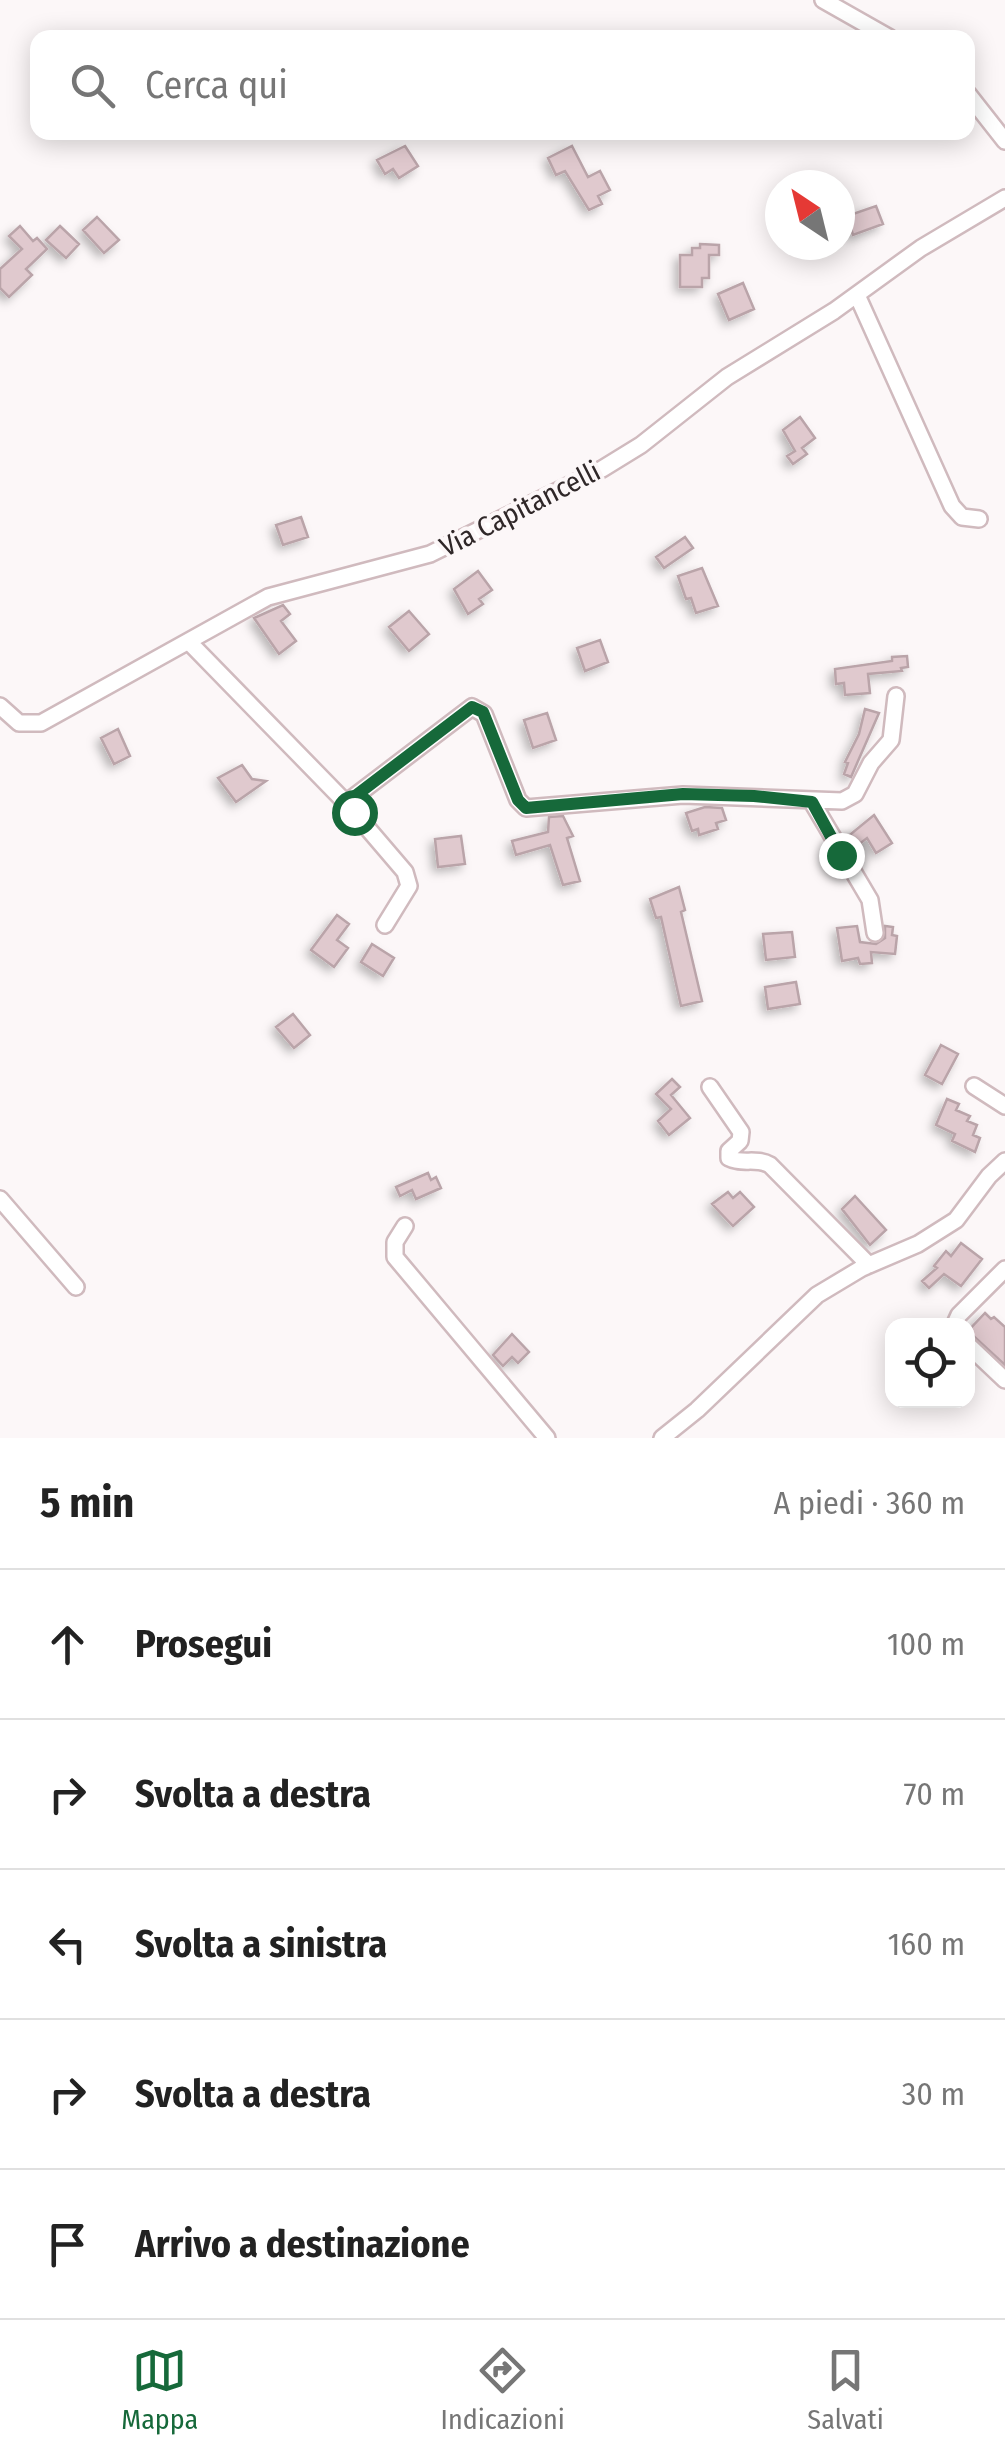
<!DOCTYPE html>
<html lang="it">
<head>
<meta charset="utf-8">
<style>
	:root { --surface:#fff; --page:#f6f6f6; --text:#222; --muted:#767676; --line:#e0e0e0; --accent:#16693a }
	body { margin:0; font-family:"Fira Sans Condensed",sans-serif; background:var(--page); color:var(--text) }
	.controls { position:absolute; right:30px; bottom:30px; display:grid; overflow:hidden; border-radius:20px; box-shadow:0 5px 25px #0003 }
	.controls button { width:90px; height:90px; display:grid; place-items:center; padding:0; border:0; border-bottom:2px solid var(--line); background:var(--surface); color:var(--text); font:50px sans-serif }
	.compass { position:absolute; left:765px; top:170px; width:90px; height:90px; border-radius:50%; background:var(--surface); box-shadow:0 5px 25px #0003; rotate:325deg }
	.stop { position:absolute; width:30px; height:30px; margin:-22px; border:8px solid #16693a; border-radius:50%; background:#fff }
	.stop.end { background:#16693a; border-color:#fff; box-shadow:0 2px 10px #0008 }
	.list { margin:0; padding:0; list-style:none }
	h2 { display:flex; justify-content:space-between; align-items:center; height:130px; margin:0; padding:0 40px; font-size:42px }
	h2 small { font-size:32px; font-weight:400; color:var(--muted) }
	.list li { display:grid; grid-template-columns:65px 1fr auto; gap:30px; align-items:center; box-sizing:border-box; height:150px; padding:0 40px; border-top:2px solid var(--line) }
	.list b { display:block; font-size:38px; white-space:nowrap }
	.list em { font-size:32px; font-style:normal; color:var(--muted) }
	.icon { flex:none; width:55px; height:55px; fill:none; stroke:currentColor; stroke-width:2; stroke-linecap:round; stroke-linejoin:round }
	.map { position:relative; flex:none; width:1005px; height:1438px; overflow:hidden }
	.search { position:absolute; background:var(--surface); box-shadow:0 5px 25px #0003; left:30px; right:30px; top:30px; height:110px; display:flex; align-items:center; gap:25px; box-sizing:border-box; padding:0 35px; border-radius:20px; color:var(--muted); font-size:38px }
	.sheet { height:880px; background:var(--surface) }
	nav { display:flex; justify-content:space-around; align-items:center; box-sizing:border-box; height:140px; border-top:2px solid var(--line); background:var(--surface); font-size:28px; color:var(--muted) }
	nav a { display:grid; justify-items:center; gap:5px }
	nav .on { color:var(--accent) }
	.map>svg:first-child { display:block }
	.building { fill:#e0c9ce; stroke:#baa4a9; stroke-width:2.5; filter:url(#shadow) }
	.lines { fill:none; stroke-linecap:round; stroke-linejoin:round }
	.minor-casing { stroke:#d0babe; stroke-width:20 }
	.minor { stroke:#fff; stroke-width:15 }
	.route { stroke:#16693a; stroke-width:12 }
	.labels { text-anchor:middle; dominant-baseline:central; stroke-width:8; stroke-linejoin:round; paint-order:stroke }
	.street-label { font-size:28px; fill:#2f2728; stroke:#fcf7f8 }
</style>
</head>
<body>
<div class="map">
<svg width="1005" height="1438" viewBox="0 0 1005 1438">
	<defs>
		<filter id="shadow"><feDropShadow dx="-4.5" dy="4.5" stdDeviation="5" flood-color="#0004"/></filter>
	</defs>
	<rect width="100%" height="100%" fill="#fcf7f8"/>
	<path class="building" d="M405,146L418,166L399,178L393,169L385,174L377,160Z
		M572,146L588,177L600,171L610,190L598,196L602,204L589,210L565,171L556,175L548,158Z
		M876,206L883,224L853,235L847,216Z
		M97,217L119,240L104,253L83,230Z
		M20,226L33,241L37,238L47,249L26,269L32,275L9,297L0,288V269L22,249L9,236Z
		M60,226L79,244L66,258L46,240Z
		M700,244L719,245V255H709V278H702V287H680V255H692V248H700Z
		M743,283L754,309L729,320L718,294Z
		M800,417L815,438L802,448L807,454L793,464L787,456L795,451L783,430Z
		M301,517L308,537L283,545L276,525Z
		M685,537L693,548L664,568L656,557Z
		M702,568L718,606L696,613L691,598L686,599L678,576Z
		M478,571L492,590L479,599L483,604L468,614L454,589Z
		M283,605L290,614L281,621L296,641L279,654L254,618Z
		M409,611L429,634L409,651L389,627Z
		M600,640L608,662L585,671L577,648Z
		M907,656L908,667L901,668L902,671L868,674L870,693L845,695L844,683L836,684L835,669L892,661V657Z
		M865,709L879,713L851,777L844,774L848,763L845,762L859,734Z
		M547,713L556,740L533,748L524,720Z
		M118,729L130,756L114,764L101,738Z
		M242,765L252,779L266,781L236,802L218,778Z
		M705,807L722,808L726,820L716,823L718,829L699,835L698,829L692,831L686,813Z
		M874,815L892,843L876,853L867,838L853,849L846,838Z
		M563,816L573,836L567,838L580,881L563,885L550,845L516,855L512,841L548,832L549,817Z
		M461,836L465,864L438,867L435,839Z
		M679,887L685,910L681,912L702,1001L681,1006L661,917L656,918L650,899Z
		M337,915L349,924L337,940L348,948L334,967L311,950Z
		M857,926L860,942L876,944L885,938V926L893,927L892,935L897,936L895,954L871,952L872,963L860,964L858,958L842,961L837,928Z
		M792,932L795,957L766,960L763,934Z
		M372,944L394,958L383,976L361,962Z
		M796,982L800,1004L768,1009L765,987Z
		M293,1014L310,1035L294,1048L276,1027Z
		M941,1045L958,1054L942,1084L925,1075Z
		M672,1079L680,1087L671,1095L690,1118L669,1135L658,1121L671,1109L656,1094Z
		M947,1099L959,1104L956,1110L970,1116L967,1121L977,1125L973,1135L980,1138L975,1152L952,1141L955,1134L936,1125Z
		M428,1173L431,1180L436,1177L441,1188L416,1199L412,1190L400,1196L396,1187Z
		M728,1192L733,1198L740,1192L754,1207L733,1226L712,1204Z
		M855,1196L886,1230L870,1245L842,1209Z
		M961,1243L982,1259L961,1286L944,1274L929,1288L922,1281L937,1268L934,1266L946,1251L951,1256Z
		M985,1313L991,1319L994,1317L1005,1327V1365L968,1331Z
		M512,1334L529,1352L518,1363L512,1357L503,1366L493,1355Z"/>
	<g class="lines">
		<defs>
			<path id="minor" d="M823,0L890,38
				M968,94L1005,141
				M857,295L952,506L962,517L979,519
				M190,643L346,803L405,872L409,886L385,925
				M0,706L19,723H41L268,597L430,554L602,469L641,445L727,377L834,311L921,248L1005,198
				M812,802L870,900L875,933
				M346,803L472,707L484,714L518,800L526,808L683,795L842,801L855,794L871,763L891,740L896,696
				M974,1086L1005,1106
				M710,1087L741,1132L740,1141L729,1151V1158C742,1165 756,1157 770,1165L869,1265
				M0,1199L76,1287
				M405,1226L395,1242V1257L547,1438
				M954,1326L959,1315L1005,1269
				M968,1345L1005,1380
				M662,1438L697,1410L817,1295L862,1268L918,1244L956,1220L989,1176L1005,1161"/>
		</defs>
		<use href="#minor" class="minor-casing"/>
		<use href="#minor" class="minor"/>
	</g>
	<g class="lines">
		<path class="route" d="M354,812L346,803L472,707L483,712L518,800L526,808L683,794L754,796L812,802L841,855"/>
	</g>
	<g class="labels">
		<g class="street-label">
			<text transform="translate(520 509) rotate(-27)">Via Capitancelli</text>
		</g>
	</g>
</svg>
<div class="controls">
<button><svg class="icon" aria-label="locate" viewBox="0 0 24 24"><circle cx="12" cy="12" r="6"/><path d="M12 2v4M12 18v4M2 12h4M18 12h4"/></svg></button>
</div>
<svg class="compass" viewBox="-18 -18 36 36"><path d="M0-13l5 13h-10z" fill="#e53935"/><path d="M0 13l5-13h-10z" fill="#767676"/></svg>
<div class="stop" style="left:354px;top:812px"></div>
<div class="stop end" style="left:841px;top:855px"></div>
<div class="search"><svg class="icon" aria-label="search" viewBox="0 0 24 24"><circle cx="10" cy="10" r="6"/><path d="M15 15l6 6"/></svg>Cerca qui</div>
</div>
<section class="sheet">
<h2>5 min<small>A piedi · 360 m</small></h2>
<ul class="list">
<li><svg class="icon" aria-label="ahead" viewBox="0 0 24 24"><path d="M12 20V5M6 11l6-6 6 6"/></svg><div><b>Prosegui</b></div><em>100 m</em></li>
<li><svg class="icon" aria-label="right" viewBox="0 0 24 24"><path d="M7 20v-9h11M14 6l5 5-5 5"/></svg><div><b>Svolta a destra</b></div><em>70 m</em></li>
<li><svg class="icon" aria-label="left" viewBox="0 0 24 24"><path d="M17 20v-9H6M10 6l-5 5 5 5"/></svg><div><b>Svolta a sinistra</b></div><em>160 m</em></li>
<li><svg class="icon" aria-label="right" viewBox="0 0 24 24"><path d="M7 20v-9h11M14 6l5 5-5 5"/></svg><div><b>Svolta a destra</b></div><em>30 m</em></li>
<li><svg class="icon" aria-label="arrive" viewBox="0 0 24 24"><path d="M6 21V4h12l-3 4 3 4H6"/></svg><div><b>Arrivo a destinazione</b></div></li>
</ul>
</section>
<nav>
<a class="on"><svg class="icon" aria-label="map" viewBox="0 0 24 24"><path d="M3 6l6-2 6 2 6-2v14l-6 2-6-2-6 2zM9 4v14M15 6v14"/></svg>Mappa</a>
<a><svg class="icon" aria-label="directions" viewBox="0 0 24 24"><path d="M12 3l9 9-9 9-9-9zM9 14v-3h6M13 9l2 2-2 2"/></svg>Indicazioni</a>
<a><svg class="icon" aria-label="saved" viewBox="0 0 24 24"><path d="M7 4h10v16l-5-4-5 4z"/></svg>Salvati</a>
</nav>
</body>
</html>
